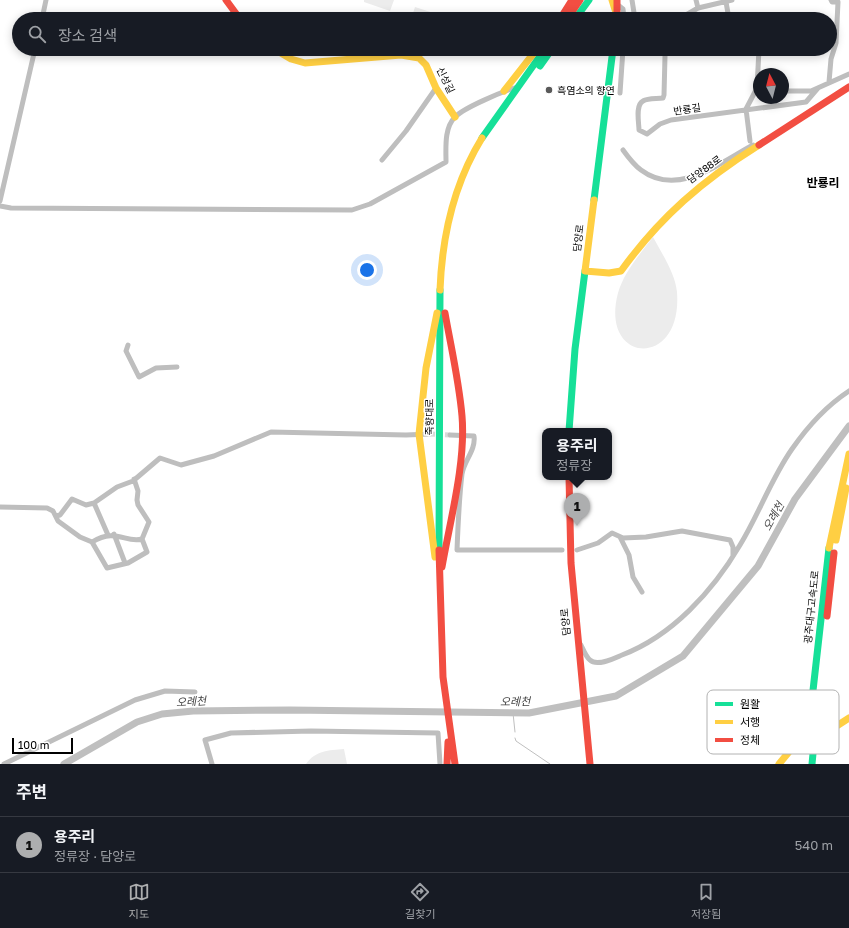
<!DOCTYPE html>
<html lang="ko">
<head>
<meta charset="utf-8">
<style>
	:root { --surface:#171b24; --page:#242831; --text:#f1f3f6; --muted:#9ea1a6; --line:#363941; --accent:#adaeaf }
	body { margin:0; font-family:"Golos Text","Noto Sans KR",sans-serif; background:var(--page); color:var(--text) }
	.compass { position:absolute; left:753px; top:68px; width:36px; height:36px; border-radius:50%; background:var(--surface); box-shadow:0 2px 10px #0003; rotate:353deg }
	.scale { position:absolute; left:12px; bottom:10px; width:61px; box-sizing:border-box; padding-left:4px; border:2px solid #000; border-top:0; font-size:11px; line-height:14px; white-space:nowrap; color:#000; -webkit-text-stroke:3px #fff; paint-order:stroke }
	.you { position:absolute; left:367px; top:270px; width:14px; height:14px; margin:-10px; border:3px solid #fff; border-radius:50%; background:#1a73e8; box-shadow:0 0 0 6px #1a73e833 }
	.badge { display:grid; place-items:center; width:26px; height:26px; border-radius:50%; background:var(--accent); color:#111; font-size:13px; font-weight:700 }
	.pin { position:absolute; translate:-50% -33px; filter:drop-shadow(0 1px 2px #0008) }
	.pin::after { content:''; position:absolute; top:21px; width:14px; height:12px; background:inherit; clip-path:polygon(0 0,100% 0,50% 100%) }
	.popup { position:absolute; left:542px; top:428px; width:70px; height:52px; box-sizing:border-box; display:grid; place-content:center; border-radius:8px; background:var(--surface); filter:drop-shadow(0 1px 3px #0005); font-size:13px; white-space:nowrap; color:var(--muted) }
	.popup b { font-size:15px; color:var(--text) }
	.popup::after { content:''; position:absolute; left:50%; top:100%; margin-left:-8px; border:8px solid transparent; border-top-color:var(--surface) }
	.list { margin:0; padding:0; list-style:none }
	h2 { display:flex; justify-content:space-between; align-items:center; height:52px; margin:0; padding:0 16px; font-size:17px }
	h2 small { font-size:13px; font-weight:400; color:var(--muted) }
	.list li { display:grid; grid-template-columns:26px 1fr auto; gap:12px; align-items:center; box-sizing:border-box; height:56px; padding:0 16px; border-top:1px solid var(--line) }
	.list b { display:block; font-size:15px; white-space:nowrap }
	.list p { margin:0; font-size:13px; white-space:nowrap; color:var(--muted) }
	.list em { font-size:13px; font-style:normal; color:var(--muted) }
	.icon { flex:none; width:22px; height:22px; fill:none; stroke:currentColor; stroke-width:2; stroke-linecap:round; stroke-linejoin:round }
	.map { position:relative; flex:none; width:849px; height:764px; overflow:hidden }
	.search { position:absolute; background:var(--surface); box-shadow:0 2px 10px #0003; left:12px; right:12px; top:12px; height:44px; display:flex; align-items:center; gap:10px; box-sizing:border-box; padding:0 14px; border-radius:22px; color:var(--muted); font-size:15px }
	.sheet { height:108px; background:var(--surface) }
	nav { display:flex; justify-content:space-around; align-items:center; box-sizing:border-box; height:56px; border-top:1px solid var(--line); background:var(--surface); font-size:11px; color:var(--muted) }
	nav a { display:grid; justify-items:center; gap:2px }
	nav .on { color:var(--accent) }
	.map>svg:first-child { display:block }
	.green { fill:#ececec }
	.lines { fill:none; stroke-linecap:round; stroke-linejoin:round }
	.stream { stroke:#bfbfbf; stroke-width:1 }
	.river { stroke:#bfbfbf; stroke-width:7 }
	.street-tunnel { stroke:#d9d9d9; stroke-width:5; stroke-dasharray:5 2.5; stroke-linecap:butt }
	.street { stroke:#bebebe; stroke-width:5 }
	.fast { stroke:#16e098; stroke-width:7 }
	.slow { stroke:#ffcf43; stroke-width:7 }
	.jam { stroke:#f24e42; stroke-width:7 }
	.fast-bridge-casing { stroke:#dbdbdb; stroke-width:10; stroke-linecap:butt }
	.fast-bridge { stroke:#16e098; stroke-width:9 }
	.poi-dot { fill:#595959; stroke:#fff; stroke-width:1.5 }
	.labels { text-anchor:middle; dominant-baseline:central; stroke-width:3; stroke-linejoin:round; paint-order:stroke }
	.street-label { font-size:10px; fill:#000; stroke:#fff }
	.poi-label { font-size:10px; fill:#000; stroke:#fff; text-anchor:start }
	.water-label { font-size:11px; font-style:italic; fill:#444; stroke:#fff }
	.quarter-label { font-size:12px; font-weight:bold; fill:#000; stroke:#fff }
	.key { fill:#fff; stroke:#b2b2b2; stroke-width:1 }
	.key-label { font-size:11px; fill:#000 }
</style>
</head>
<body>
<div class="map">
<svg width="849" height="764" viewBox="0 0 849 764">
	<rect width="100%" height="100%" fill="#fff"/>
	<path class="green" d="M364,0H394L390,11L364,2Z
		M415,7L446,17L445,19H411Z
		M653,237C662,254 675,273 677,292C683,370 599,364 618,293C624,272 640,254 653,237Z
		M344,749L347,764H306C315,751 329,750 344,749Z"/>
	<g class="lines">
		<path class="stream" d="M513,713L515,732
			M515,738L516,741L550,764"/>
		<path class="river" d="M64,764L137,722L162,714L193,711L290,710L529,713L616,696L683,656L758,566L795,499L849,426"/>
		<path class="street-tunnel" d="M430,434L450,435"/>
		<path class="street" d="M632,0L635,19
			M696,0L698,8
			M726,2L729,19
			M618,5L623,9L624,19
			M42,19L46,0
			M679,19L698,8L732,0
			M663,49L665,56L664,95L663,98C657,99 648,98 643,101C635,105 639,123 639,130L647,134L660,124L671,120L806,102L818,88
			M829,82L831,59L836,43L838,2H832L831,0
			M783,91H811L849,74
			M620,93L623,49
			M750,141L746,109L757,88L759,49
			M623,150C628,157 634,165 641,170C678,198 721,162 753,145
			M382,160L406,131L436,88
			M0,201L35,49
			M0,206L11,208L352,210L370,204L446,162C446,148 444,128 455,117C465,107 502,92 517,87
			M128,345L126,351L139,377L156,368L177,367
			M450,435L474,436C476,450 464,461 462,474C459,499 458,525 457,550H562
			M94,503L108,535
			M0,507L47,508L53,511L58,521L80,537L92,542L107,568L128,563L147,552L142,539L149,522L138,505L137,500L138,491L134,479
			M56,516L60,515L72,499L86,505L94,503L117,487L133,481L160,458L181,465L214,456L271,432L406,435L430,434
			M114,534L125,563
			M620,537L629,555L633,577L642,592
			M92,542C116,527 126,544 142,539
			M577,550L598,543L612,533L623,538L646,537L682,531L730,540L733,547V555
			M581,645C583,649 586,657 590,660C597,667 615,658 622,655C672,636 713,591 740,545C759,514 771,479 792,449C808,426 826,406 849,391
			M4,764L135,700L165,691L195,692
			M212,764L205,740L231,733L311,731L438,733L440,764"/>
		<path class="fast" d="M575,19L589,0
			M540,66L552,49
			M482,138L545,49
			M594,200L613,49
			M569,431L575,349L585,271
			M439,550L440,290
			M809,726L829,548
			M812,764L814,743"/>
		<path class="slow" d="M612,0L617,16
			M274,49L291,59L305,63L401,55L419,58L426,65L436,88L455,117
			M504,91L537,49
			M594,200L585,271L609,273L621,271C660,217 703,180 759,145
			M440,290C442,237 453,185 482,138
			M836,540L846,488
			M829,548L849,454
			M435,557L419,434L426,368L437,313
			M779,764L793,747L832,729L849,718"/>
		<path class="jam" d="M226,0L240,19
			M617,0V15
			M560,19L572,0
			M567,19L580,0
			M759,145L849,87
			M569,477L571,563L590,764
			M439,550L443,677L455,764
			M442,567C450,521 466,462 462,416C459,381 451,347 445,313
			M827,616L834,553
			M447,764L448,742"/>
		<defs>
			<path id="fast-bridge" d="M814,743L815,723"/>
		</defs>
		<use href="#fast-bridge" class="fast-bridge-casing"/>
		<use href="#fast-bridge" class="fast-bridge"/>
	</g>
	<circle class="poi-dot" cx="549" cy="90" r="4"/>
	<g class="labels">
		<g class="street-label">
			<text transform="translate(446 80) rotate(64)">신성길</text>
			<text transform="translate(687 109) rotate(-9)">반룡길</text>
			<text transform="translate(704 169) rotate(-36)">담양88로</text>
			<text transform="translate(578 238) rotate(-83)">담양로</text>
			<text transform="translate(429 417) rotate(-90)">죽향대로</text>
			<text transform="translate(811 607) rotate(-84)">광주대구고속도로</text>
			<text transform="translate(565 622) rotate(-95)">담양로</text>
		</g>
		<g class="poi-label">
			<text x="557" y="90">흑염소의 향연</text>
		</g>
		<g class="water-label">
			<text transform="translate(773 516) rotate(-61)">오례천</text>
			<text transform="translate(191 701) rotate(-4)">오례천</text>
			<text transform="translate(515 701) rotate(-1)">오례천</text>
		</g>
		<g class="quarter-label">
			<text x="823" y="182">반룡리</text>
		</g>
	</g>
	<rect x="707" y="690" width="132" height="64" rx="6" class="key"/>
	<rect x="715" y="702" width="18" height="4" fill="#16e098"/>
	<rect x="715" y="720" width="18" height="4" fill="#ffcf43"/>
	<rect x="715" y="738" width="18" height="4" fill="#f24e42"/>
	<g class="key-label">
		<text x="740" y="708">원활</text>
		<text x="740" y="726">서행</text>
		<text x="740" y="744">정체</text>
	</g>
</svg>
<svg class="compass" viewBox="-18 -18 36 36"><path d="M0-13l5 13h-10z" fill="#e53935"/><path d="M0 13l5-13h-10z" fill="#9ea1a6"/></svg>
<div class="scale">100 m</div>
<div class="you"></div>
<div class="pin badge" style="left:577px;top:526px">1</div>
<div class="popup"><b>용주리</b>정류장</div>
<div class="search"><svg class="icon" aria-label="search" viewBox="0 0 24 24"><circle cx="10" cy="10" r="6"/><path d="M15 15l6 6"/></svg>장소 검색</div>
</div>
<section class="sheet">
<h2>주변<small></small></h2>
<ul class="list">
<li><span class="badge">1</span><div><b>용주리</b><p>정류장 · 담양로</p></div><em>540 m</em></li>
</ul>
</section>
<nav>
<a class="on"><svg class="icon" aria-label="map" viewBox="0 0 24 24"><path d="M3 6l6-2 6 2 6-2v14l-6 2-6-2-6 2zM9 4v14M15 6v14"/></svg>지도</a>
<a><svg class="icon" aria-label="directions" viewBox="0 0 24 24"><path d="M12 3l9 9-9 9-9-9zM9 14v-3h6M13 9l2 2-2 2"/></svg>길찾기</a>
<a><svg class="icon" aria-label="saved" viewBox="0 0 24 24"><path d="M7 4h10v16l-5-4-5 4z"/></svg>저장됨</a>
</nav>
</body>
</html>
